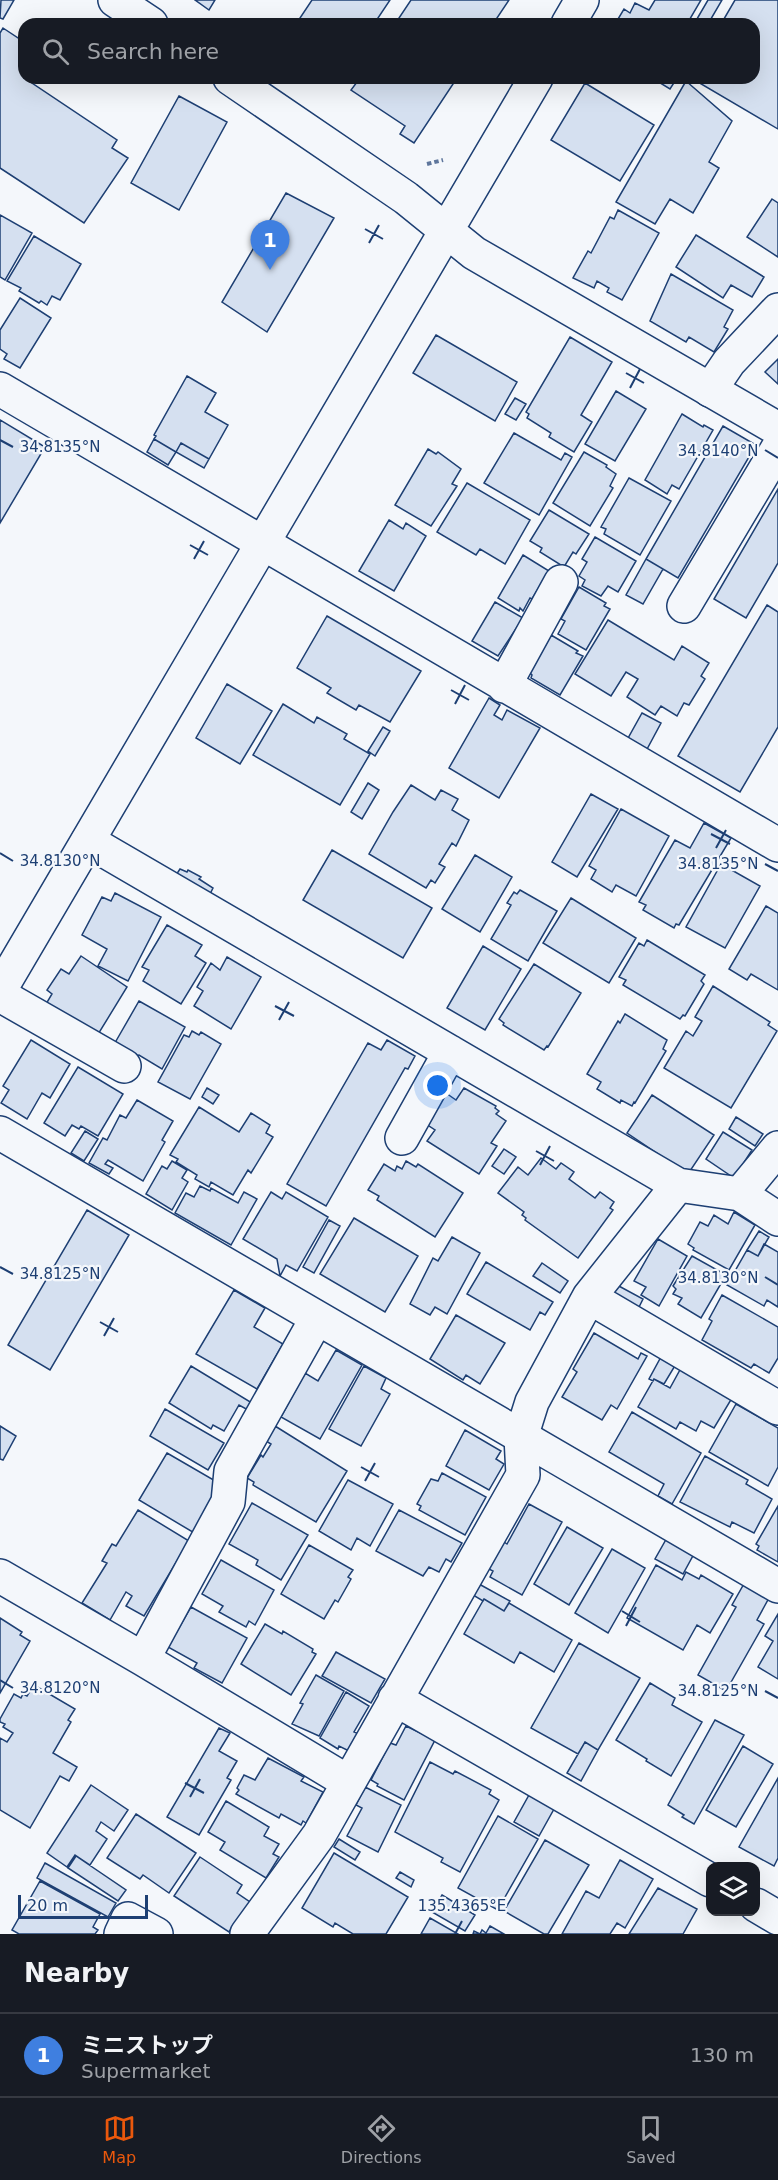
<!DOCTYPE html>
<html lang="en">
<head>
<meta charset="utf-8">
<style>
	:root { --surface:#171b24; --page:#242831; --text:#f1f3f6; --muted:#9ea1a6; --line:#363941; --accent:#ea580c }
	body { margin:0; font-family:"DejaVu Sans","Noto Sans JP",sans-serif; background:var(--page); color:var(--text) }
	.controls { position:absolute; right:18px; bottom:18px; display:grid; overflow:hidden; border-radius:12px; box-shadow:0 6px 24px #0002 }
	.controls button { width:54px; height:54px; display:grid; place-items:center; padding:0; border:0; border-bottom:2px solid var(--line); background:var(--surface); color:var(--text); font:30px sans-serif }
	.scale { position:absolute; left:18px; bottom:15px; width:130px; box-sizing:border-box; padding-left:6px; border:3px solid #1d3f73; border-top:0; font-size:16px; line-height:21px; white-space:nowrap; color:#1d3f73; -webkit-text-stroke:4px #f4f7fb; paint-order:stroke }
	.you { position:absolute; left:438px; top:1086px; width:21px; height:21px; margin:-15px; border:4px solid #fff; border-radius:50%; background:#1a73e8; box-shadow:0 0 0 9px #1a73e833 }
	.badge { display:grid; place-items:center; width:39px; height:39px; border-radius:50%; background:var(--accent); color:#fff; font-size:20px; font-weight:700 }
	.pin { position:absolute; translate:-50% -50px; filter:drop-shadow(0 2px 3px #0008) }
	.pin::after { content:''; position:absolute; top:32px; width:21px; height:18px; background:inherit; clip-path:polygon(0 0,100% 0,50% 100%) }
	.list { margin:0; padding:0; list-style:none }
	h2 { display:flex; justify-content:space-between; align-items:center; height:78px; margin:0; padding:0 24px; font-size:26px }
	h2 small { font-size:20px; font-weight:400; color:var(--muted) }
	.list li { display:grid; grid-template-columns:39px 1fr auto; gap:18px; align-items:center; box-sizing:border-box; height:84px; padding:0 24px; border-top:2px solid var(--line) }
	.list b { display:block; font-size:22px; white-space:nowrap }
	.list p { margin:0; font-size:20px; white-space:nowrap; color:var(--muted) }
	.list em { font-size:20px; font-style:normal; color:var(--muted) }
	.icon { flex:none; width:33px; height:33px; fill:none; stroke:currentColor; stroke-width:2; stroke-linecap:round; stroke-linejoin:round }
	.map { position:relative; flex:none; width:778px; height:1934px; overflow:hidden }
	.search { position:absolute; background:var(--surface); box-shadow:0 6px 24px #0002; left:18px; right:18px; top:18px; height:66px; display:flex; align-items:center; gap:15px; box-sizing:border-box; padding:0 21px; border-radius:18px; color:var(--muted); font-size:22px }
	.sheet { height:162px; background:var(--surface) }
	nav { display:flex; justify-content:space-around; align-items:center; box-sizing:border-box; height:84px; border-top:2px solid var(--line); background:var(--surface); font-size:16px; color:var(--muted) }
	nav a { display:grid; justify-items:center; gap:3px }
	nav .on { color:var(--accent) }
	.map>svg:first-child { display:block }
	.building { fill:#d5e0f0; stroke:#1d3f73; stroke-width:1.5 }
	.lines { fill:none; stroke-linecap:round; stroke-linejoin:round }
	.minor-casing { stroke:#1d3f73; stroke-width:36 }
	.tertiary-casing { stroke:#1d3f73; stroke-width:36 }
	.path { stroke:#5e769c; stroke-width:4; stroke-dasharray:4.5 3; stroke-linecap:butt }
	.minor { stroke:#f4f7fb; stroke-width:33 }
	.tertiary { stroke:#f4f7fb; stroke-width:33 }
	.ticks { fill:none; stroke:#1d3f73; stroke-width:2 }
	.ticks-label { font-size:15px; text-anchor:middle; fill:#1d3f73; stroke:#f4f7fb; stroke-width:4.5; stroke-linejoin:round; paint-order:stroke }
</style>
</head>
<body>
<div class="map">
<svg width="778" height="1934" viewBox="0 0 778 1934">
	<rect width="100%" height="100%" fill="#f4f7fb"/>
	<path class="building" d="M1,0H14L3,19L0,18Z
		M195,0H215L209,10Z
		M312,0H390L374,24H296Z
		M411,0H509L493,24H395Z
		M655,0H701L687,24H615L624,9L630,13L635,3L649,10Z
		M708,0H722L708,24H694Z
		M735,0H778V129L691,78H754V24H721Z
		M3,28L24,42V78H31L29,81L117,140L112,148L128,158L84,223L0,168V33Z
		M360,78H457L414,143L400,134L405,126L351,90Z
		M652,78H677L670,89Z
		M686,81L732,121L709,162L719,168L693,213L670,199L655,224L616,202Z
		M585,83L654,125L620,181L551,140Z
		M179,96L227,122L179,210L131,183Z
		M286,193L334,218L267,332L222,302Z
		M772,199L778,203V257L747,237Z
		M618,210L659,233L622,300L607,292L609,288L597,281L594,288L573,278L588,251L591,253L610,217L614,219Z
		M0,215L32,233L5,280L0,277Z
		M696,235L764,277L752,297L731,285L723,298L676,267Z
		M34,236L81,264L60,300L52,296L47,305L41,301L39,303L19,291L21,288L7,281Z
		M671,274L733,310L724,327L728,329L714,352L689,337L686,342L650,321Z
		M20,298L51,318L20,368L4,359L7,354L0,349V330Z
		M436,335L517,382L495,421L413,373Z
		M570,337L612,362L581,415L592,422L574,452L549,437L551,433L527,418L529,414L526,412Z
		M778,359V384L765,372Z
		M187,376L216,393L205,412L228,425L209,459L181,443L176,452L154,439L156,436L154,435Z
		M616,391L646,409L615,461L585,444Z
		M515,398L526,404L516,420L505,414Z
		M682,414L703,427L704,425L713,430L679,489L672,485L667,494L645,480Z
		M0,420L45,447L0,523Z
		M723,426L756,445L678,578L646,559Z
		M514,433L561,460L565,453L572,457L539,515L484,483Z
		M154,439L176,452L168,465L147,452Z
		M181,443L209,459L204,468L176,452Z
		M428,449L436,454L438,452L461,469L452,484L457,486L431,526L395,505Z
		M584,452L607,465L606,467L616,474L610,486L613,488L590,526L553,503Z
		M629,478L671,501L640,555L604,534L606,529L601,527Z
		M467,483L530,520L505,564L480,549L476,555L437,532Z
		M778,489V563L746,618L714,599Z
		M549,510L589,534L576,554L573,552L564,567L540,552L542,548L530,541Z
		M389,520L403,529L406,523L426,536L394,591L359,571Z
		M595,537L636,561L618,592L608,586L601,596L582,586L585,580L579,576L587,562L582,559Z
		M523,555L549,571L532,599L530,598L523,611L520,608L519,611L498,598Z
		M646,559L663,569L643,604L626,595Z
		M579,587L606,603L604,606L610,609L586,650L558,634L565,621L561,619Z
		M495,602L523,618L498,656L472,641Z
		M767,605L778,612V727L740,792L678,756Z
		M327,616L421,671L390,722L359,705L356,710L327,693L331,688L297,668Z
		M608,620L674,660L682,646L709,663L701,676L705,679L689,705L684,703L677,716L661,706L655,715L627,697L638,679L626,672L611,696L575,674Z
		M551,635L578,651L576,653L583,656L560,695L531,678L532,675L530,673Z
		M227,684L272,711L240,764L196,738Z
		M489,698L500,705L494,715L502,720L507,710L540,728L499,798L449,768Z
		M283,704L314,723L317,717L347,734L344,739L370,754L340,805L253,755Z
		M642,713L661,723L646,751L627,740Z
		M383,727L390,731L375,756L368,751Z
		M368,783L379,790L362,819L351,812Z
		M411,785L435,800L441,790L458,799L452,810L469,820L456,846L452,843L439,864L445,867L435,883L431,880L426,888L369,854L393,812Z
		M591,794L618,809L577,877L552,862Z
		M621,809L669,836L636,896L616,885L612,892L591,879L596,870L589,866Z
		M704,823L731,838L679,925L676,924L674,928L643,910L646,905L639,902L675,840L690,848Z
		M332,850L432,908L403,958L303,900Z
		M475,855L512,877L480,932L442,909Z
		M721,864L760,886L725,948L686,927Z
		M180,869L187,872L188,870L201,877L199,879L213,888L210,894L176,875Z
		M520,890L557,911L528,961L491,939L511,905L507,903L514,892L517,894Z
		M115,893L161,917L128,981L98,966L107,949L82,935L102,897L111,901Z
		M571,898L636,938L609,983L543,943Z
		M766,906L778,913V990L751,974L747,980L729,969Z
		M167,925L202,945L195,956L206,963L181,1004L143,981L149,970L142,967Z
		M647,940L705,975L701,981L704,984L685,1016L683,1015L680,1019L623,985L626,980L619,977L639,943L644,946Z
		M483,946L521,969L485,1030L447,1008Z
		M81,956L127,987L97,1036L46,1004L52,994L47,990L61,969L69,974Z
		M227,957L261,977L231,1029L194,1006L203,991L197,987L211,963L220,970Z
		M534,964L581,993L548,1047L547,1046L544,1050L503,1025L504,1023L499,1019Z
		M713,986L770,1022L768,1025L777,1031L731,1108L664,1068L686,1031L693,1036L702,1021L695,1017Z
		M139,1001L185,1027L162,1069L139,1055L130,1057L118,1050L116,1041Z
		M625,1014L667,1040L663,1049L666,1051L635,1103L634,1102L632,1106L621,1100L620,1103L597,1089L601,1082L587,1074L618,1021L620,1023Z
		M192,1031L199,1035L201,1032L221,1044L190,1099L158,1082L184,1035L189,1037Z
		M31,1040L70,1064L50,1098L42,1093L27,1119L1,1103L9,1090L3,1086Z
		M387,1040L415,1056L408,1069L405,1068L326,1206L287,1184L368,1043L381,1050Z
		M78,1067L123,1094L98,1136L81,1126L79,1129L72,1125L65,1136L44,1123Z
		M207,1088L219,1095L213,1104L202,1097Z
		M464,1088L496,1106L495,1108L499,1111L496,1114L506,1121L491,1143L497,1146L479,1174L427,1141L435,1130L423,1122L443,1091L456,1100Z
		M652,1095L714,1135L688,1174L627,1133Z
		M137,1100L173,1121L162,1140L165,1142L143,1181L108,1160L105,1164L113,1168L109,1174L89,1163L103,1138L107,1140L120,1115L126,1118Z
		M199,1107L239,1132L251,1113L270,1125L266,1133L273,1137L251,1173L248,1170L233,1195L211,1182L209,1187L195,1179L197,1175L176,1162L178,1159L170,1155Z
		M736,1117L763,1134L755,1146L729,1129Z
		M85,1131L98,1139L84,1161L71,1153Z
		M723,1132L752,1150L734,1178L706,1159Z
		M504,1149L516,1157L504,1174L492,1166Z
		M541,1158L556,1169L561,1163L574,1172L569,1179L595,1198L600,1192L614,1202L610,1208L613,1210L578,1258L525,1220L526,1218L522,1215L524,1212L498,1193L518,1167L528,1175Z
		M172,1161L187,1170L182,1178L188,1182L172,1210L146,1194L162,1166L167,1169Z
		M406,1161L416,1167L418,1164L463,1193L435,1237L377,1200L379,1196L368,1190L384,1164L395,1171L397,1166L402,1169Z
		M200,1186L210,1191L211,1188L238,1203L244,1192L257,1199L231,1245L175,1213L186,1193L194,1197Z
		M271,1192L282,1199L286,1192L328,1217L297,1271L286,1265L280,1276L277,1259L243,1239Z
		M87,1210L129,1235L50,1370L8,1345Z
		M734,1212L755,1225L729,1270L693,1250L694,1248L688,1244L700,1222L708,1226L714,1215L728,1224Z
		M354,1218L418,1256L385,1312L320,1274Z
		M329,1220L340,1226L314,1273L303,1267Z
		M759,1231L769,1237L758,1256L747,1250Z
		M452,1237L480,1253L447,1314L435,1307L430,1315L410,1304L433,1258L438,1261Z
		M658,1239L687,1256L659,1306L641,1295L646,1287L634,1281Z
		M764,1244L778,1252V1307L767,1300L764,1306L727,1285L747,1250L758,1256Z
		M692,1256L726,1275L701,1318L678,1304L682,1298L673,1294L676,1289L673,1286Z
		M486,1262L553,1302L545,1315L540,1312L530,1330L467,1294Z
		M542,1263L568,1281L560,1293L533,1276Z
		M617,1285L643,1299L637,1311L611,1295Z
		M234,1290L265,1308L254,1327L283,1344L257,1389L196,1354Z
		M722,1295L778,1327V1358L769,1373L754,1364L751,1368L702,1340L712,1321L709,1319Z
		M456,1315L505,1343L480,1384L466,1375L463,1380L430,1359Z
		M594,1333L638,1359L641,1353L647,1356L617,1409L611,1405L602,1420L562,1397L577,1372L573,1369Z
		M336,1350L362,1365L320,1439L281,1417L305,1373L318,1381Z
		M662,1355L676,1364L664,1384L654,1379L653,1381L649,1379Z
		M191,1366L252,1403L248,1410L239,1405L224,1431L213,1425L211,1429L169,1403Z
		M364,1366L386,1378L381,1389L390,1394L361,1446L329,1429Z
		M681,1368L732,1398L714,1428L701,1421L696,1431L680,1422L676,1429L638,1407L654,1379L670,1388Z
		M736,1404L778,1428V1467L768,1486L709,1452Z
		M165,1409L224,1443L208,1470L150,1436Z
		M632,1412L701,1453L672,1504L658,1496L664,1484L609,1452Z
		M0,1426L16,1436L3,1460L0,1459Z
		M275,1426L347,1471L316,1522L253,1485L254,1482L247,1478L261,1455L263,1457L271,1444L266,1441Z
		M465,1430L501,1451L496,1459L504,1464L489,1490L446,1466Z
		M167,1453L224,1486L196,1534L139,1500Z
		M705,1456L748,1480L746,1484L772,1499L754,1533L732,1522L730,1527L680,1502Z
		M442,1473L486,1497L465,1535L419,1510L421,1506L417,1504L431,1479L438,1481Z
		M348,1480L393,1504L370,1546L357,1538L351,1550L319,1531Z
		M252,1503L308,1535L281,1580L256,1565L258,1560L229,1544Z
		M529,1504L562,1522L522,1595L490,1577L493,1571L485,1567L501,1540L507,1544Z
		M778,1506V1562L757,1550L759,1546L756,1544Z
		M138,1510L189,1541L144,1616L126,1606L132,1596L126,1592L110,1620L82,1603L107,1563L102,1561L112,1544L116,1546Z
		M399,1510L462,1543L451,1562L446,1559L439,1572L429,1567L423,1576L376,1551Z
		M567,1527L603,1548L569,1605L534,1584Z
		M668,1536L695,1552L683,1574L655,1559Z
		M309,1545L353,1570L348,1577L351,1579L338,1602L335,1600L324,1619L281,1594Z
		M612,1549L645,1568L608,1633L575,1613Z
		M221,1560L274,1590L255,1625L249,1621L246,1627L219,1612L223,1606L202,1594Z
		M656,1565L682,1580L686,1572L699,1579L701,1575L733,1594L710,1633L697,1625L683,1650L627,1618Z
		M745,1582L770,1596L757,1620L764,1624L726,1691L698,1675L736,1607L732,1605Z
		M479,1584L510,1601L504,1611L484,1599L483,1601L473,1595Z
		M484,1599L504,1611L509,1603L572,1640L554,1672L520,1652L514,1663L464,1634Z
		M191,1607L247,1638L222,1683L194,1668L197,1663L168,1647Z
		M778,1614V1679L758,1667L773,1641L765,1636Z
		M0,1618L22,1632L20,1635L30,1641L0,1693Z
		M265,1624L282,1634L283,1631L313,1649L312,1652L316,1654L291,1695L241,1664Z
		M579,1643L640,1678L598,1750L585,1742L578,1754L531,1728Z
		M336,1652L385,1679L371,1703L322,1676Z
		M316,1675L344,1691L319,1736L292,1724L303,1704L300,1703Z
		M650,1683L675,1698L672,1705L702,1722L671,1776L646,1761L647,1759L616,1740Z
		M34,1685L75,1709L68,1720L71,1722L53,1753L77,1767L69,1781L60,1776L30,1828L0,1810V1738L7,1742L13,1733L3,1727L5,1724L0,1722V1719L14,1694L21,1698L23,1694L27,1696Z
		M346,1692L369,1706L354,1732L359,1734L349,1751L339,1746L338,1749L320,1738Z
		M715,1720L744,1735L694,1824L682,1817L684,1815L668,1805Z
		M406,1726L435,1740L404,1800L377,1786L378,1784L371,1780L390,1743L396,1745Z
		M219,1728L230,1733L219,1751L237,1761L227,1778L231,1780L199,1835L167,1817Z
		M585,1742L598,1750L581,1781L567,1773Z
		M743,1746L773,1764L736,1827L706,1810Z
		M268,1758L304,1777L301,1781L323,1792L306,1823L303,1821L301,1825L281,1814L279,1818L236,1794L239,1790L237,1788L244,1775L255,1780Z
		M430,1762L453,1774L455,1771L491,1790L489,1794L499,1800L460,1872L441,1862L443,1858L395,1832Z
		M778,1778V1858L774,1866L739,1847Z
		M91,1785L128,1810L114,1831L101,1822L96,1831L107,1839L90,1865L75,1855L67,1867L47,1853Z
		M365,1787L401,1805L378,1852L347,1836L362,1808L356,1805Z
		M529,1795L554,1809L539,1836L514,1822Z
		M226,1801L269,1827L264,1836L279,1844L273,1854L279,1857L266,1878L220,1850L225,1842L208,1832Z
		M136,1814L196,1853L169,1893L143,1875L140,1879L107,1858Z
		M498,1816L538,1839L501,1904L499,1903L496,1909L458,1888Z
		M339,1839L360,1852L355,1860L334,1847Z
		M545,1840L589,1865L548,1934H544L504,1911Z
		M334,1853L408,1897L386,1934H353L335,1923L333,1927L302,1908Z
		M76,1856L126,1890L118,1901L68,1868Z
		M200,1857L242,1885L237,1893L250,1902L229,1932L174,1896Z
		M620,1860L653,1879L625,1928L617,1923L610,1934H562L586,1891L599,1898Z
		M45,1863L116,1903L108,1917L37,1878Z
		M400,1872L414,1880L411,1887L396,1878Z
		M40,1881L100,1914L93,1927L98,1930L95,1934H19L12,1930Z
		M658,1888L697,1909L683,1934H629Z
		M442,1895L475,1915L465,1931L432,1912Z
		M430,1918L458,1934H421Z
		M490,1926L504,1934H473L474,1931L480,1934L482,1930L486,1933Z"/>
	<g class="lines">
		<defs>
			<path id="minor" d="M0,389L778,845
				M710,390L729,362L778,310
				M684,606L778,448
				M504,686L561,582
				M88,841L678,1185L740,1194L778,1219
				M0,995L124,1066
				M0,1133L778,1586
				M402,1138L450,1052
				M740,1194L778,1148
				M589,1297L778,1408
				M0,1576L143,1659L348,1782
				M143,1659L228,1502L231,1471L317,1318
				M395,1699L710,1880
				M756,1905L778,1918
				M121,1934L128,1919L156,1934
				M247,1934L319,1835L523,1475L521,1437L532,1402L589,1297L678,1185"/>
			<path id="tertiary" d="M115,0L151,24
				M568,24L582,0
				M230,78L406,198L474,253L778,429
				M0,990L536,78"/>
		</defs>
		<use href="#minor" class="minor-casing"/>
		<use href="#tertiary" class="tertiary-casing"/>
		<path class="path" d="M427,164L443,160"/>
		<use href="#minor" class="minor"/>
		<use href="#tertiary" class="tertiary"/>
	</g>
	<path class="ticks" d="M365,229L383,239M369,243L379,225M626,373L644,383M630,388L640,369M0,440L13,447M765,450L778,458M190,545L208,555M194,559L204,541M451,690L469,700M455,704L465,685M711,834L730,844M716,848L726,830M0,853L13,861M765,864L778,871M275,1006L294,1016M279,1020L289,1002M536,1151L554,1161M540,1165L550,1146M0,1267L13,1274M765,1277L778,1285M100,1322L118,1332M104,1336L114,1318M361,1467L379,1477M365,1481L375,1463M622,1611L640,1622M626,1626L636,1607M0,1680L13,1688M765,1691L778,1698M185,1783L204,1793M190,1797L200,1779M455,1934L462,1921"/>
	<g class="ticks-label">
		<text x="60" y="452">34.8135°N</text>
		<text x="718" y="456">34.8140°N</text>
		<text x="60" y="866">34.8130°N</text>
		<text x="718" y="869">34.8135°N</text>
		<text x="60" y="1279">34.8125°N</text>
		<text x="718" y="1283">34.8130°N</text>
		<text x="60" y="1693">34.8120°N</text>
		<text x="718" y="1696">34.8125°N</text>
		<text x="462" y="1911">135.4365°E</text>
	</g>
</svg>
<div class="controls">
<button><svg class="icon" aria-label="layers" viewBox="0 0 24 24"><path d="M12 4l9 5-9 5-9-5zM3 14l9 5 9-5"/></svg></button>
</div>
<div class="scale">20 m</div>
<div class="you"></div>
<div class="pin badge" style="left:270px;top:270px;background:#3f7fe0">1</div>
<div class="search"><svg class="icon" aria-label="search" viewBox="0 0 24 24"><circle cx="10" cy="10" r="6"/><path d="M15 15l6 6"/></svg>Search here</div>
</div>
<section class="sheet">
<h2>Nearby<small></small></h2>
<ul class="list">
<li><span class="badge" style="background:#3f7fe0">1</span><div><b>ミニストップ</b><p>Supermarket</p></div><em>130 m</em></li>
</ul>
</section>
<nav>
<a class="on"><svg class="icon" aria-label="map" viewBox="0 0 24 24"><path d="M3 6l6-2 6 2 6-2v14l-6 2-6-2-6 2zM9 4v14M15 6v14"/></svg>Map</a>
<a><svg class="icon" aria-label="directions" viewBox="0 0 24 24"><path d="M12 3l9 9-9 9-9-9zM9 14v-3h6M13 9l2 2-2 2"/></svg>Directions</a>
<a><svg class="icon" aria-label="saved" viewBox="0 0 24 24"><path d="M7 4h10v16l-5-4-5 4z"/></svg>Saved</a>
</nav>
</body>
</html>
